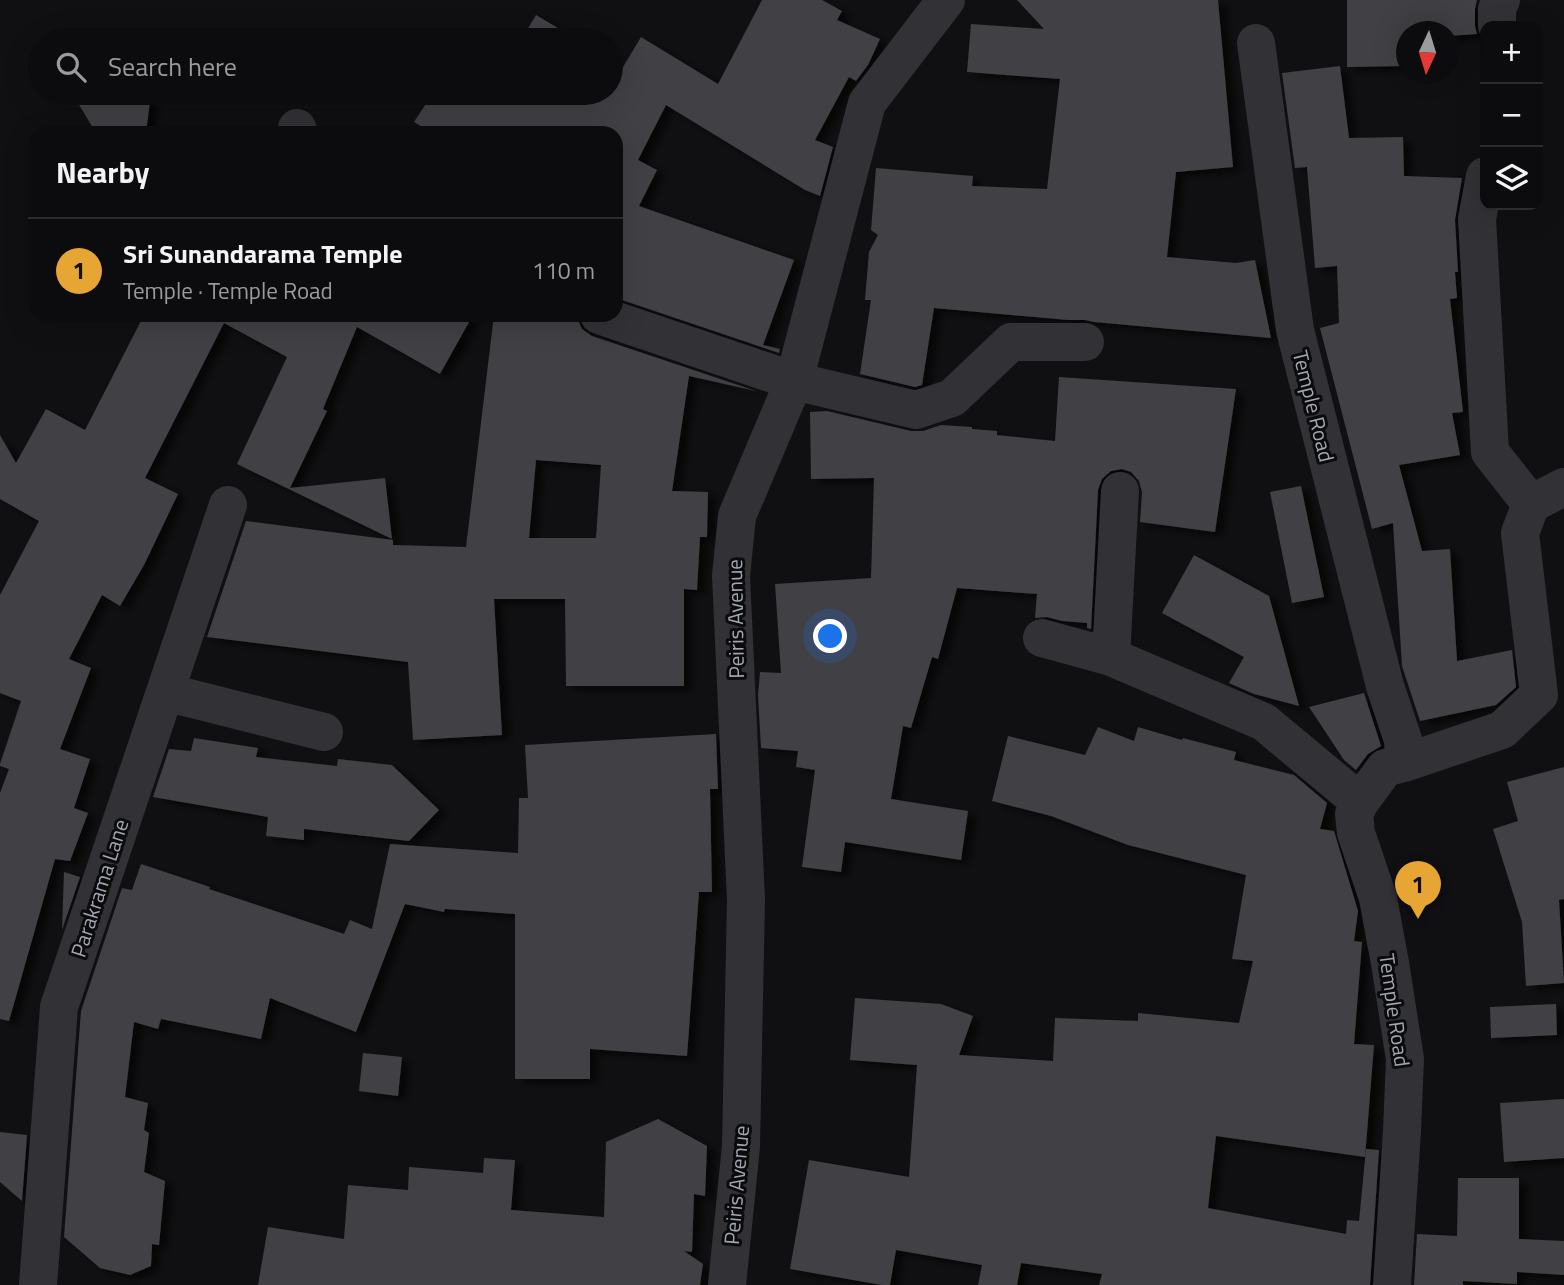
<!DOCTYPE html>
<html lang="en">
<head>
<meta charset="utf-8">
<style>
	:root { --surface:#0c0c0e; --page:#151517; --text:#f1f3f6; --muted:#9a9b9e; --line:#2c2c2e; --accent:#e7a533 }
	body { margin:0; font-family:"Titillium Web",sans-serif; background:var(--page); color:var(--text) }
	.controls { position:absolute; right:21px; top:21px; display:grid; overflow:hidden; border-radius:14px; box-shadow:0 7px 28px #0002 }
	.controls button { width:63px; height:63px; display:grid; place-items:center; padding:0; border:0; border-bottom:2px solid var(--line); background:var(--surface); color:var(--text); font:35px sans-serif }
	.compass { position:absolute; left:1396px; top:21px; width:63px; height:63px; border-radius:50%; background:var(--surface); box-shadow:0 7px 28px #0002; rotate:184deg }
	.you { position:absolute; left:831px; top:637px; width:24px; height:24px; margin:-18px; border:5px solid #fff; border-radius:50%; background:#1a73e8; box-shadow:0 0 0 10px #1a73e833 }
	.badge { display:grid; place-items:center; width:46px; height:46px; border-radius:50%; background:var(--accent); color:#111; font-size:23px; font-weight:700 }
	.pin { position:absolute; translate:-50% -58px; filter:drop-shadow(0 2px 4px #0008) }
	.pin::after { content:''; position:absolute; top:37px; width:24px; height:21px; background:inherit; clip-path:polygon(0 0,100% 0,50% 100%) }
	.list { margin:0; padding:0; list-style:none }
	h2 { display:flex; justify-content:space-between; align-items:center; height:91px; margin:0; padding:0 28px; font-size:30px }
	h2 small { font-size:23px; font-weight:400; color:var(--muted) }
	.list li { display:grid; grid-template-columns:46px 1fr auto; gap:21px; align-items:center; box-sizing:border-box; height:105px; padding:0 28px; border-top:2px solid var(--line) }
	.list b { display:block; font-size:26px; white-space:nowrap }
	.list p { margin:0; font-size:23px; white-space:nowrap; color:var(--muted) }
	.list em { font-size:23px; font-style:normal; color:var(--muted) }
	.icon { flex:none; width:38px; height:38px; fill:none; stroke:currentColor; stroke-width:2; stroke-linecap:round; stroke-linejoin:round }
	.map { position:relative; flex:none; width:1564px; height:1285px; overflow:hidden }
	.search { position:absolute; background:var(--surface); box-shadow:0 7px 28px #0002; left:28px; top:28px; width:595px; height:77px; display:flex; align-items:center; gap:18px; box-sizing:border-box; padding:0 24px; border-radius:38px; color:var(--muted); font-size:26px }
	.panel { position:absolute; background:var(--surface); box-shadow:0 7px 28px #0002; left:28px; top:126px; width:595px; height:196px; border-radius:21px }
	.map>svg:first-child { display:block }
	.building { fill:#3f4045; fill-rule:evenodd; filter:url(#shadow) }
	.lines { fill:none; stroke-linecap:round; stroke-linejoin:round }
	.minor { stroke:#323236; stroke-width:38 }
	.tertiary { stroke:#323236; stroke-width:38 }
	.labels { text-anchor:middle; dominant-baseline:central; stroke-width:6; stroke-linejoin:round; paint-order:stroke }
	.street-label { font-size:21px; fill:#a2a7b2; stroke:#0b0b0d }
</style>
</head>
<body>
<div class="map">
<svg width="1564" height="1285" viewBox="0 0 1564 1285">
	<defs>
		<filter id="shadow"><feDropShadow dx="8" dy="4.5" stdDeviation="3.5" flood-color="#0009"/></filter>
	</defs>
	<rect width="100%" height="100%" fill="#101012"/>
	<path class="building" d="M762,0H822L842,11L837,20L880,39L868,65L856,81L849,77L815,140L833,147L820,196L805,190L666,105L638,160L657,170L639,206L794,260L763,345L780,349L779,353L616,298V133H432L414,122L433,93H611V60L623,67L641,37L718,84Z
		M1017,0H1218L1233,167L1176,172L1167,257L1236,263L1255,260L1271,338L1094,322L1085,320H1068L934,308L922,385L915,387L860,374L871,300H865L869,252L878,235L871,230L876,168L973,176L972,186L1047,189L1060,79L967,72L971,24L1044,29Z
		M1347,0H1477L1475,9V26L1477,34L1448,36V32H1406V39H1405V66L1347,67Z
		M536,15L578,40H521Z
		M1340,66L1349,138L1403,137L1404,176L1462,178L1455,220L1458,272H1455L1457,298L1450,299L1463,412L1452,413L1460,455L1399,465L1422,551L1450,549L1457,661L1512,650L1516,687L1496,705L1420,721L1402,666L1393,523L1372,529L1320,328L1339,323L1337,266L1315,268L1307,167L1295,168L1282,73Z
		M72,93H151L146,133H96Z
		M144,315H473L440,374L357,327L323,409L327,411L290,488L385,478L392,539L237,464L287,357L224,323L145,478L178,494L144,565L120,606L102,595L69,659L91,668L60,749L90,759L74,808L88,813L70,861L55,859L9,1021L0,1019V793L9,769L0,766V764L21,701L0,693V595L39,521L0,499V435L16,463L46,409L85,430Z
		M494,315H578V320L582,329L592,336L756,391L689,376L672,491L708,492L707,537H700L697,590L684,589V686H566L565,599H494L502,735L413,740L408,662L207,637L246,521L393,540V545L466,547ZM536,460L601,465L596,538H529Z
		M1059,377L1236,389L1215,532L1140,522L1142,492L1139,481L1131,472L1122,469L1111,471L1102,479L1098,490L1091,629L1087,628V623L1062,621L1047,617L1035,618L1037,594L957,588L938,659L932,657L911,728L903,726L891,799L968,811L961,860L845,842L841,872L802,867L815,770L796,767L798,751L761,748L758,695L760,672L781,673L775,584L871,578L874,478L811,479L810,412L827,411L911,431H923L941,425L972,427V429L997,431V435L1055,441Z
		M1301,486L1324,597L1292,603L1270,492Z
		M1194,555L1269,596L1299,706L1254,694L1229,683L1244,657L1162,613Z
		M1364,693L1381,746L1368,754L1356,770L1344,760L1309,707Z
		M1098,727L1134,741L1138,727L1182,740L1183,738L1236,752L1234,760L1294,775L1327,803L1320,829L1334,831L1358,911L1354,941L1362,942L1354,1044L1374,1045L1365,1157L1216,1136L1208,1208L1346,1234L1347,1220L1359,1221L1366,1149L1379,1150L1370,1285H1099L1102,1274L1021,1263L1017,1285H978L982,1265L896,1250L890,1285H882L790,1269L809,1160L909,1177L917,1065L850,1060L855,998L941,1004L973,1016L959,1055L1053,1061L1055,1018L1138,1021V1013L1239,1023L1253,961L1232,959L1246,875L1128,845L1051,816L992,801L1008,736L1085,755Z
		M716,734L718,789H710L712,892H699L687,1056L590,1049V1079H515V914L445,909L444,912L405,904L356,1032L270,998L261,1039L161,1019L158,1029L134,1022L125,1097L148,1103L144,1130L149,1133L144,1172L165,1181L159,1245L152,1244L151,1266L130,1275L100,1268L64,1237L81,1011L122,888L132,890L141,864L210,887L209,889L344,934L350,920L372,929L390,844L518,853L519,798H528L525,745Z
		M194,738L258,748L256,757L337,766L338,759L392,765L439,810L409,841L304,829V840L266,836L268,817L153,797L169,749L191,751Z
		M1564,767V899L1559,900L1564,983L1526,986L1522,922L1493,829L1518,821L1507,782Z
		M64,872L80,877L62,930Z
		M1556,1004L1557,1035L1491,1038L1490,1007Z
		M363,1053L402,1057L398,1096L359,1091Z
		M1564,1099V1158L1504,1162L1500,1103Z
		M658,1119L707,1146L705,1196L694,1194L692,1252L684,1251L703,1264L700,1285H258L268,1227L344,1239L348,1185L408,1190L409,1167L483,1173L484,1158L515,1160L511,1210L604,1217L606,1142Z
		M0,1132L27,1135L22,1201L0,1182Z
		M1458,1178H1519V1239L1564,1241V1275L1517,1272V1284L1463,1281V1285H1414L1417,1234L1457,1236Z"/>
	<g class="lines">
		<path class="minor" d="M1497,26V9L1501,0
			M1256,43L1295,330L1385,686L1403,740L1404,763L1385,768L1360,802L1354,814L1356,833L1378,898L1390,963L1405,1059L1402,1131L1392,1285
			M297,128L299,133
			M1485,176L1477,219L1490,452L1531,504
			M599,315L794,381L916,410L952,398L1011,342H1085
			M1042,638L1111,657L1264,722L1360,802
			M1111,657L1120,491
			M165,692L324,732
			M1404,763L1502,730L1539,695L1520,533L1531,504L1564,487
			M38,1285L59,1007L228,505"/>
		<path class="tertiary" d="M727,1285L741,1146L746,900L731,576L737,516L794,381L867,103L946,0"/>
	</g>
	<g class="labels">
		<g class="street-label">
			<text transform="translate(1314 406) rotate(76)">Temple Road</text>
			<text transform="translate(735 619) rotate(-91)">Peiris Avenue</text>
			<text transform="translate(99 888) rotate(-72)">Parakrama Lane</text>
			<text transform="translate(1395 1010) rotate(82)">Temple Road</text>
			<text transform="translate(736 1185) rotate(-85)">Peiris Avenue</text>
		</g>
	</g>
</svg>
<div class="controls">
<button>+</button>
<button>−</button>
<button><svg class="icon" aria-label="layers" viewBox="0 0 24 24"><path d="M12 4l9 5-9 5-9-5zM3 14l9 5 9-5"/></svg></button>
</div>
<svg class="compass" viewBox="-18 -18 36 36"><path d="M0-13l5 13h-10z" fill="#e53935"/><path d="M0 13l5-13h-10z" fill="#9a9b9e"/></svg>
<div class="you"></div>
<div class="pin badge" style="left:1418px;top:919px">1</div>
<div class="search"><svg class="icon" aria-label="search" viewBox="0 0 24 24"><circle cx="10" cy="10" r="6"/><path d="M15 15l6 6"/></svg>Search here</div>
<section class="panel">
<h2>Nearby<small></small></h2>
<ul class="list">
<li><span class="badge">1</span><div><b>Sri Sunandarama Temple</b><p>Temple · Temple Road</p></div><em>110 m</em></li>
</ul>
</section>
</div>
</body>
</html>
